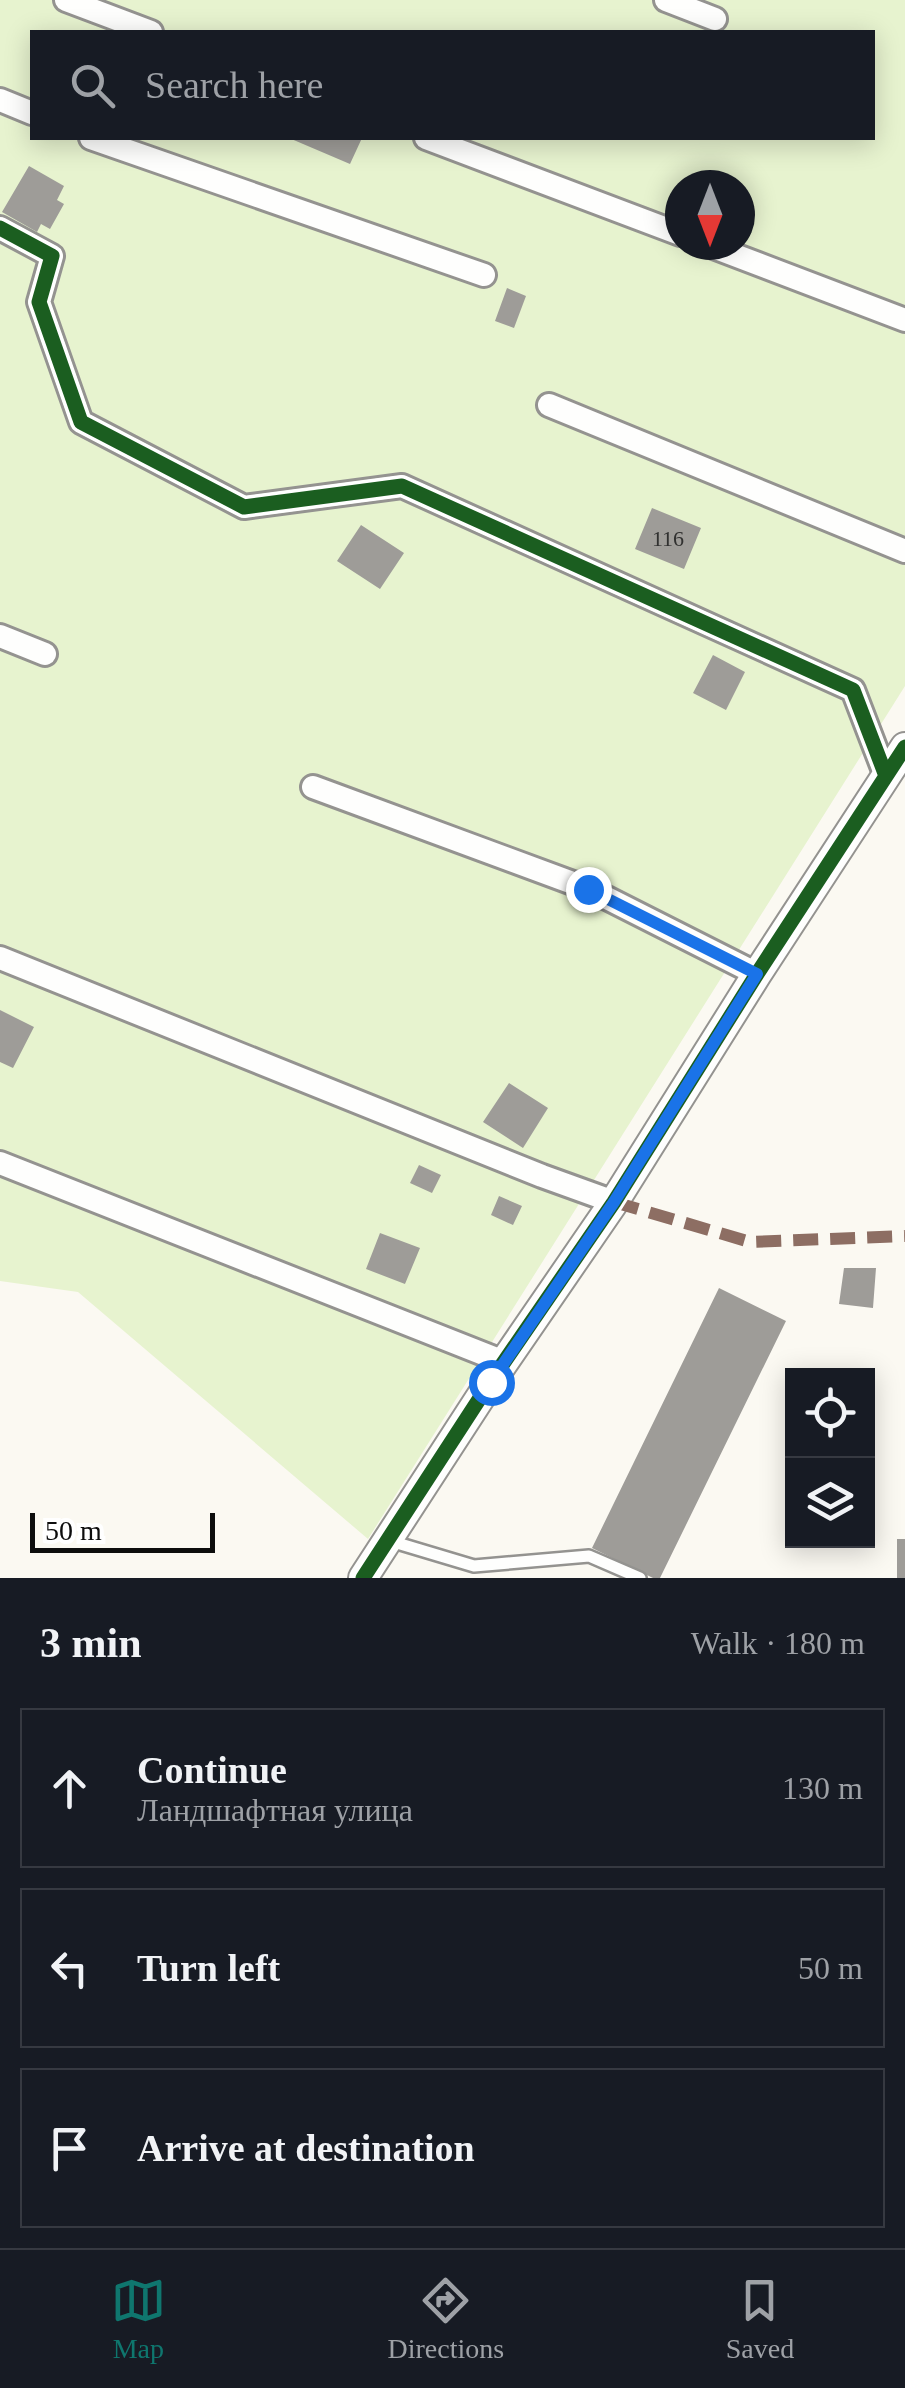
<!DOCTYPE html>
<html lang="en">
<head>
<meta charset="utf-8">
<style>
	:root { --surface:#171b24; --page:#242831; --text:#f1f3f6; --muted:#9ea1a6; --line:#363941; --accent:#0f766e }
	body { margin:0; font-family:Georgia,serif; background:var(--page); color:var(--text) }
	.controls { position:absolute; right:30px; bottom:30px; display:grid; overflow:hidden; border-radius:0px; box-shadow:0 5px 25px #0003 }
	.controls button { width:90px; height:90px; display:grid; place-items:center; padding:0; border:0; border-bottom:2px solid var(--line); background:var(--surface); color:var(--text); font:50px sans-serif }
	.compass { position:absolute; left:665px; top:170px; width:90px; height:90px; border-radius:50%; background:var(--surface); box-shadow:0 5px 25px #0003; rotate:180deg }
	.scale { position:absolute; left:30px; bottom:25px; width:185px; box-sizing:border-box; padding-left:10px; border:5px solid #0d0d0d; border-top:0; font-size:28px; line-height:35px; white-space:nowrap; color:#0d0d0d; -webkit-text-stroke:8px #fff; paint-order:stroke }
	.stop { position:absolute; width:30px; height:30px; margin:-22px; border:8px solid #1a73e8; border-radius:50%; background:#fff }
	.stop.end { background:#1a73e8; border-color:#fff; box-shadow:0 2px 10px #0008 }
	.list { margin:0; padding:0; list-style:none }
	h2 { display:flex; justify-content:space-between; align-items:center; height:130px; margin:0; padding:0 40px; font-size:42px }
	h2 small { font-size:32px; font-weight:400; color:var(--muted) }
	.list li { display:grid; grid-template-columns:65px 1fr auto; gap:30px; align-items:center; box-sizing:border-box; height:160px; margin:0 20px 20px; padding:0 20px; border:2px solid var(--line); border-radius:0px }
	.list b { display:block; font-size:38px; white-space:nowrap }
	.list p { margin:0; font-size:32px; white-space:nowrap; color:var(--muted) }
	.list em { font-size:32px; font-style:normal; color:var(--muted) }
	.icon { flex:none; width:55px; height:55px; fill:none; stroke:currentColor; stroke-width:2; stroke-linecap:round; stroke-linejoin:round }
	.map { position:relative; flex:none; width:905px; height:1578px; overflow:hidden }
	.search { position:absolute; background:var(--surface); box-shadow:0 5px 25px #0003; left:30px; right:30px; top:30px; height:110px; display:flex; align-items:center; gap:25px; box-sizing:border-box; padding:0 35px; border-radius:0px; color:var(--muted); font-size:38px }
	.sheet { height:670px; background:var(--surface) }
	nav { display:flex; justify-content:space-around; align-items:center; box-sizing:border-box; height:140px; border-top:2px solid var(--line); background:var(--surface); font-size:28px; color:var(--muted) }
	nav a { display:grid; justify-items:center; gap:5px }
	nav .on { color:var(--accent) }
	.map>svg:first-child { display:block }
	.green { fill:#e7f3cf; fill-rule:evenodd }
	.building { fill:#9e9c98 }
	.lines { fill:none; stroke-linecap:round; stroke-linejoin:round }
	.service-casing { stroke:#949390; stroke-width:16 }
	.minor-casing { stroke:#949390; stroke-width:28 }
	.tertiary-casing { stroke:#949390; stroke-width:32 }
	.service { stroke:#fefefd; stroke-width:11 }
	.minor { stroke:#fefefd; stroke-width:22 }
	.tertiary { stroke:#fefefd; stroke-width:28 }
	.quiet { stroke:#8d6e63; stroke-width:12; stroke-dasharray:25 12; stroke-linecap:butt }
	.cycleway-casing { stroke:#fff; stroke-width:21 }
	.cycleway { stroke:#1b5e20; stroke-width:15 }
	.route { stroke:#1a73e8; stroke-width:12 }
	.labels { text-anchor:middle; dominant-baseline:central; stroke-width:10; stroke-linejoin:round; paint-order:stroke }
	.number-label { font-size:22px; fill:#313130 }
</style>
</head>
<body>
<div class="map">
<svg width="905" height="1578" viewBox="0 0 905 1578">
	<rect width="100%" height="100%" fill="#fbf9f2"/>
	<path class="green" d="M0,0H905V686L368,1539L78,1292L0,1281ZM32,32H872V138H32ZM680,185H740V245H680Z"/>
	<path class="building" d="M289,138H362L350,164Z
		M29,166L64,186L57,200L64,204L50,229L41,224L37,232L2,212Z
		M507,288L526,296L514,328L495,321Z
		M652,508L701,528L684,569L635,549Z
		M361,525L404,553L380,589L337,561Z
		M713,655L745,672L726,710L693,693Z
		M0,1010L34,1027L13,1068L0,1062Z
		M509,1083L548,1108L523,1148L483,1122Z
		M419,1165L441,1175L432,1193L410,1183Z
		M499,1196L522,1206L513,1225L491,1215Z
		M380,1233L420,1248L405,1284L366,1269Z
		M844,1268H876L873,1308L839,1304Z
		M719,1288L786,1321L660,1578H653L592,1548Z
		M897,1539H905V1578H897Z"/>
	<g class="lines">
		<defs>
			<path id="service" d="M387,1540L474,1566L589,1556L640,1578"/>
			<path id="minor" d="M66,0L151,32
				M666,0L715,19
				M0,100L32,113
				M91,138L484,275
				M426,138L680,234
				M0,228L52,256L39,302L81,422L244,507L402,486L853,690L886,776
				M708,245L905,320
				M549,405L905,551
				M0,636L45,654
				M313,787L589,889L757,974
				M0,958L542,1176L614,1202
				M0,1163L504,1362"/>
			<path id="tertiary" d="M363,1578L491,1381L614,1202L757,974L905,747"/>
		</defs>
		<use href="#service" class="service-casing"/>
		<use href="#minor" class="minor-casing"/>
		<use href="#tertiary" class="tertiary-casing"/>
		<use href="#service" class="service"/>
		<use href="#minor" class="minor"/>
		<use href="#tertiary" class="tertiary"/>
		<path class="quiet" d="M614,1202L750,1242L905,1236"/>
		<defs>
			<path id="cycleway" d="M0,228L52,256L39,302L81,422L244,507L402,486L853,690L886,776
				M363,1578L491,1381L614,1202L757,974L905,747"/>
		</defs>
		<use href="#cycleway" class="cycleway-casing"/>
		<use href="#cycleway" class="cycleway"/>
	</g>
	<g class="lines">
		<path class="route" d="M491,1382L614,1202L757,974L588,889"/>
	</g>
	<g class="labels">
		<g class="number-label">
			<text x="668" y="538">116</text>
		</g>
	</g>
</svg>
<div class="controls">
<button><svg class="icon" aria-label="locate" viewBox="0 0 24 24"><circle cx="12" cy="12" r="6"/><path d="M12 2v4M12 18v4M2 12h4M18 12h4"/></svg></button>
<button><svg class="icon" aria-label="layers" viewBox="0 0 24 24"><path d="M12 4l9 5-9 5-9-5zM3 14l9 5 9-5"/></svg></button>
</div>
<svg class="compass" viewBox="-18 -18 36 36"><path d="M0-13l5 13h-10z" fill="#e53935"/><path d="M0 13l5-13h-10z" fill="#9ea1a6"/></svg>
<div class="scale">50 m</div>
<div class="stop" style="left:491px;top:1382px"></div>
<div class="stop end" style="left:588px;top:889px"></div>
<div class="search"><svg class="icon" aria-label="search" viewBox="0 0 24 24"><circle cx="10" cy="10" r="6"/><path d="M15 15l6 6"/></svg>Search here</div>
</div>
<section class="sheet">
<h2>3 min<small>Walk · 180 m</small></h2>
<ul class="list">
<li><svg class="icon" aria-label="ahead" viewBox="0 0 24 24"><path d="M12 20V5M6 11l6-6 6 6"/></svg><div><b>Continue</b><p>Ландшафтная улица</p></div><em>130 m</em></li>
<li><svg class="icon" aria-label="left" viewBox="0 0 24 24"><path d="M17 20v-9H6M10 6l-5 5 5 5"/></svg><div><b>Turn left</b></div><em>50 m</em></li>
<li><svg class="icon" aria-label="arrive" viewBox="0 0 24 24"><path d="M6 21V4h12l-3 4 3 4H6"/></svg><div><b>Arrive at destination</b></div></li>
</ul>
</section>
<nav>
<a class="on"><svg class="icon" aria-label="map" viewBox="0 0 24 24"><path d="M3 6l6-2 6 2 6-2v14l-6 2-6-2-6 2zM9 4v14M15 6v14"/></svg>Map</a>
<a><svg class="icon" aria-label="directions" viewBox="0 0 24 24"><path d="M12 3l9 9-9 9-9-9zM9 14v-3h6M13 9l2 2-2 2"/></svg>Directions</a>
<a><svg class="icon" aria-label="saved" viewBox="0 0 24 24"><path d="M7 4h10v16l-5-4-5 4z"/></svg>Saved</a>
</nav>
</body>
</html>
